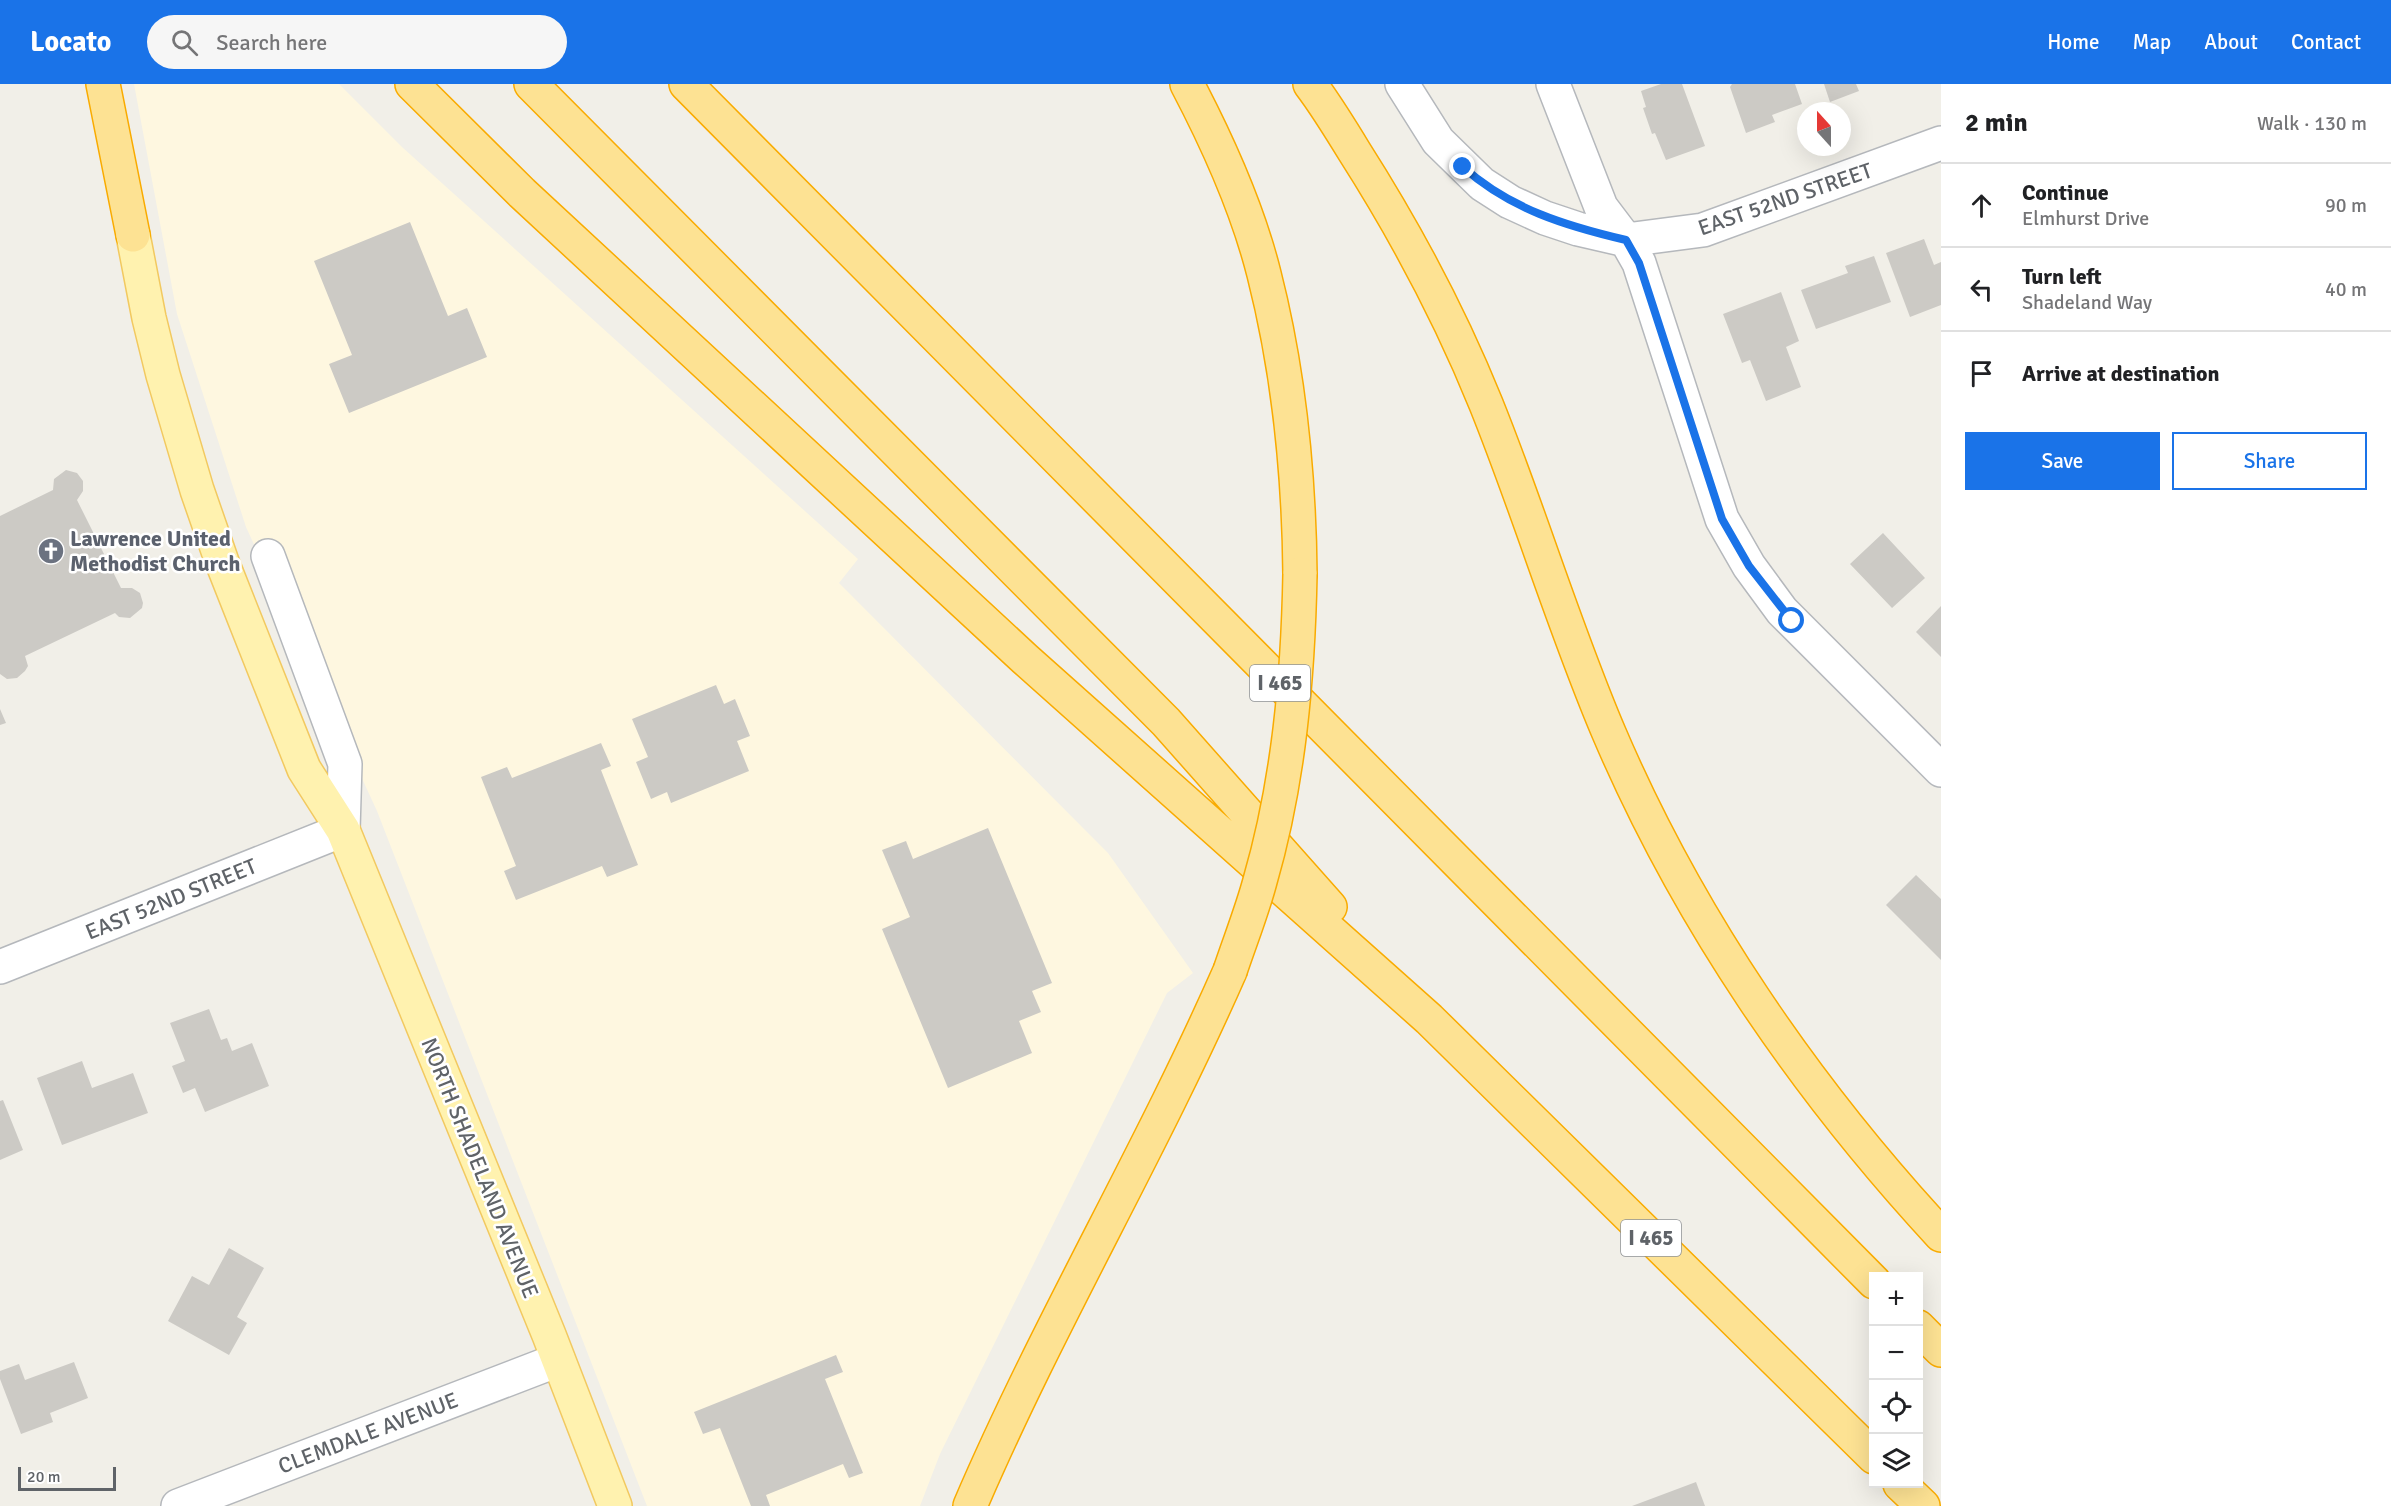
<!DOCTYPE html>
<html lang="en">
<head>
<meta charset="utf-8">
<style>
	:root { --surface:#fff; --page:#f6f6f6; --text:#202124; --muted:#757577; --line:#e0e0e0; --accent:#1a73e8 }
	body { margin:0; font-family:Signika,sans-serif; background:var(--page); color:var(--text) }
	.controls { position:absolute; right:18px; bottom:18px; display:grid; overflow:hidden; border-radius:0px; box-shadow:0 6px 24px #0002 }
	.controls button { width:54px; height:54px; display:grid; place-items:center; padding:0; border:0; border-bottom:2px solid var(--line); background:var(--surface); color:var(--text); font:30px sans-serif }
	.compass { position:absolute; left:1797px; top:18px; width:54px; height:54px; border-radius:50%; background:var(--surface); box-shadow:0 6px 24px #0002; rotate:339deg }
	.scale { position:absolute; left:18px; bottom:15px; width:98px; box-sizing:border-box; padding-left:6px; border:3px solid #5f6368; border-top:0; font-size:16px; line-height:21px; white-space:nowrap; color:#5f6368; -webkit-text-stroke:4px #fff; paint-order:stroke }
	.stop { position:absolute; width:18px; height:18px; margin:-14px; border:4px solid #1a73e8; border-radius:50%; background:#fff }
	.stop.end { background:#1a73e8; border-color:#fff; box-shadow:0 2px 6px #0008 }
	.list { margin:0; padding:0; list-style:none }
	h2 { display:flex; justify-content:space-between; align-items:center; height:78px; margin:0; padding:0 24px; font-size:26px }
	h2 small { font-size:20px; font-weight:400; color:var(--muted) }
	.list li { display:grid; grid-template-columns:39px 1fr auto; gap:18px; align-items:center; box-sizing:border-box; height:84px; padding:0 24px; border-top:2px solid var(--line) }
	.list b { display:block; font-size:22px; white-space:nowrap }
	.list p { margin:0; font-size:20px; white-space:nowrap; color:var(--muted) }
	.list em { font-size:20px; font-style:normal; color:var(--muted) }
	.actions { display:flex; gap:12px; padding:18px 24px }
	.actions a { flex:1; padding:14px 0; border:2px solid var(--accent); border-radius:0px; text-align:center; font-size:21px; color:var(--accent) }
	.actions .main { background:var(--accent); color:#fff }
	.icon { flex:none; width:33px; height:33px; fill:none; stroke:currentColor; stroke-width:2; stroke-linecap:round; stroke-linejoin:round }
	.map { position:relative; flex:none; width:1941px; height:1422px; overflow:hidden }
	header { display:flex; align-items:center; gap:36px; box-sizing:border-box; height:84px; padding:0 30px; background:var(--accent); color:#fff }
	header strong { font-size:28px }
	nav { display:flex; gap:33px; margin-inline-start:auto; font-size:21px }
	.search { width:420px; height:54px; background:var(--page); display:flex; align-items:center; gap:15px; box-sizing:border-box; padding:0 21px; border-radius:33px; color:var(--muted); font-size:22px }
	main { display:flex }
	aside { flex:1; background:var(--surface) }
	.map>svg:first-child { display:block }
	.commercial { fill:#fef7e0 }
	.building { fill:#cccac5 }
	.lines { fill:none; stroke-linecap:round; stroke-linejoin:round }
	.minor-casing { stroke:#b5b8bc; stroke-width:36 }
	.major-casing { stroke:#f2c960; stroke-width:36 }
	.highway-casing { stroke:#f9ab00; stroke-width:36 }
	.minor { stroke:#fff; stroke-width:33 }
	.major { stroke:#fff2af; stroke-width:33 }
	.highway { stroke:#fde293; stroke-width:33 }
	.highway-bridge-casing { stroke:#f9ab00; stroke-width:36; stroke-linecap:butt }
	.highway-bridge { stroke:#fde293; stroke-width:33 }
	.route { stroke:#1a73e8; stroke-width:8 }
	.labels { text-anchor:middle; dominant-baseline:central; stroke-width:5; stroke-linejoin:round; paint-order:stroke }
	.shield { fill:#fff; stroke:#8f9295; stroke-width:1.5 }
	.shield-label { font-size:21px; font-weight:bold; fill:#5f6368 }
	.street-label { font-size:22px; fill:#5f6368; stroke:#fff }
	.worship-label { font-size:22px; font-weight:bold; fill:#5b616d; stroke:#fff; text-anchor:start }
</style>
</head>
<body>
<header>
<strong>Locato</strong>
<div class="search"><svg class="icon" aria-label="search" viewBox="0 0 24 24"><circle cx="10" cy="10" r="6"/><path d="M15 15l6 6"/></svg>Search here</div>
<nav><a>Home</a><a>Map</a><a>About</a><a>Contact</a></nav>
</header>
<main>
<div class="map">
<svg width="1941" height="1422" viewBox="0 0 1941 1422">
	<rect width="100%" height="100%" fill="#f1efe8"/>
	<path class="commercial" d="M134,0H339L402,63L858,475L839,499L1108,769L1193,889L1167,909L940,1370L920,1422H647L377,727L246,443L177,230Z"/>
	<path class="building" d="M1661,0H1682L1705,62L1666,76L1655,49L1652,50L1643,24L1646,23L1641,7Z
		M1732,0H1795L1802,20L1772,31L1775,38L1746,49L1730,3Z
		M1824,0H1856L1859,7L1830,18Z
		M410,138L448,232L467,224L487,273L349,329L329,280L352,271L314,177Z
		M1924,155L1934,181L1941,178V221L1910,233L1886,169Z
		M1874,172L1891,218L1816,245L1801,206L1848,189L1845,182Z
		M1781,208L1799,257L1786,263L1801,303L1766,317L1750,276L1742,279L1723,230Z
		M66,386L77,389L83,397V407L77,416L121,504H132L140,509L143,519L142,524L130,534L119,533L115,529L25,572L28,582L25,587L17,594L7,595L0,590V432L53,406L54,395Z
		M1883,449L1925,494L1892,524L1850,480Z
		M1941,522V573L1916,548Z
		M716,601L724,620L735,615L750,652L737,657L749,687L671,719L667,708L651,715L636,678L648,673L632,635Z
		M0,625L6,639L0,641Z
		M601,659L611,682L601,686L638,781L607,793L602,782L516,816L504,787L516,782L481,693L507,683L512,694Z
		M988,744L1052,899L1032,907L1041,928L1019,937L1032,969L948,1004L882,845L910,833L882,766L906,757L913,775Z
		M1916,791L1941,815V876L1886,821Z
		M209,925L221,956L227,954L232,967L252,959L269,1002L205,1028L195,1004L183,1009L172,982L185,977L170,939Z
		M82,977L92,1004L133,989L148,1029L62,1061L37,994Z
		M3,1016L23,1066L0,1076V1017Z
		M229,1164L264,1184L237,1233L247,1239L229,1271L168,1237L192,1192L209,1201Z
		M836,1271L843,1288L825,1295L863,1389L849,1394L843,1380L766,1411L770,1422H751L720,1344L703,1350L694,1328Z
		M74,1278L88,1314L50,1329L53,1338L21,1350L0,1295V1287L19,1280L25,1296Z
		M1696,1398L1705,1422H1632Z"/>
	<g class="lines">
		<defs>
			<path id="minor" d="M1402,0L1438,57L1482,100L1510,118L1545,134L1578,145L1626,156L1703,146L1941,59
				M1553,0L1601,123L1626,156L1639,179L1722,435L1749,482L1782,527L1941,686
				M0,883L343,746L345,680L268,472
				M178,1422L558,1276"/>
			<path id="major" d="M133,151L149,234L163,291L197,406L222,478L304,685L343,746L549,1251L615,1422"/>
			<path id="highway" d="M103,0L133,151
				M412,0L522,109L1025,575L1429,935L1874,1373
				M531,0L1166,638L1330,823
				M686,0L1874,1198
				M1187,0C1218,59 1248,126 1264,190C1289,288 1299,390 1300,490
				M1310,0C1326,21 1340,44 1354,67C1405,147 1450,231 1486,320C1530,429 1563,541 1609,649C1688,834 1805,1004 1941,1151
				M1918,1243L1941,1266
				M1900,1400L1923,1422
				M970,1422C1048,1240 1150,1069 1230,887"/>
		</defs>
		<use href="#minor" class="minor-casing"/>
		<use href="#major" class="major-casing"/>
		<use href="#highway" class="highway-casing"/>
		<use href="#minor" class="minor"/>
		<use href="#major" class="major"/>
		<use href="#highway" class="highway"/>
		<defs>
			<path id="highway-bridge" d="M1230,887C1240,857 1252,827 1260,797C1289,697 1298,593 1300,490"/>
		</defs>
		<use href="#highway-bridge" class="highway-bridge-casing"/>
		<use href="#highway-bridge" class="highway-bridge"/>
	</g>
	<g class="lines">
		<path class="route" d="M1463,83C1510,125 1566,142 1626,156L1639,179L1722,435L1749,482L1792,537"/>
	</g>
	<defs>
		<symbol id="church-disc" viewBox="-11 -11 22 22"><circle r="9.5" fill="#6b7280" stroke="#fff"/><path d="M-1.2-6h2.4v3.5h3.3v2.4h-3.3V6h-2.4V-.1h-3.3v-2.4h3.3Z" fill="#fff"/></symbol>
	</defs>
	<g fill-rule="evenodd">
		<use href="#church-disc" x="36" y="452" width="30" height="30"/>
	</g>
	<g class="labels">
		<g class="shield">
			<rect x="1250" y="581" width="60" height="36" rx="4.5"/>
			<rect x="1621" y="1136" width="60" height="36" rx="4.5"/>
		</g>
		<g class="shield-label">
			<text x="1280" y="599">I 465</text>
			<text x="1651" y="1154">I 465</text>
		</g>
		<g class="street-label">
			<text transform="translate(1785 115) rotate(-19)">EAST 52ND STREET</text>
			<text transform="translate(171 815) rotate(-22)">EAST 52ND STREET</text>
			<text transform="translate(480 1084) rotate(68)">NORTH SHADELAND AVENUE</text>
			<text transform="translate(368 1349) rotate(-21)">CLEMDALE AVENUE</text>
		</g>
		<g class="worship-label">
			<text x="70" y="454">Lawrence United<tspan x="70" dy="25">Methodist Church</tspan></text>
		</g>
	</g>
</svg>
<div class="controls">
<button>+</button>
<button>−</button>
<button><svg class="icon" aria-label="locate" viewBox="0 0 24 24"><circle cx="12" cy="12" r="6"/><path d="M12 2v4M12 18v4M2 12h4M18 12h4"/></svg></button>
<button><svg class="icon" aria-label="layers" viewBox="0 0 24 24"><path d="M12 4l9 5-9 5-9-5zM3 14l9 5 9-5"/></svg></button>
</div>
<svg class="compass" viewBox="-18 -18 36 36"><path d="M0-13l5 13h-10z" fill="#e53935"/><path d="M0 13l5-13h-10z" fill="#757577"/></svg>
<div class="scale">20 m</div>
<div class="stop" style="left:1792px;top:537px"></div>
<div class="stop end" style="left:1463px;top:83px"></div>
</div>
<aside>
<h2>2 min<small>Walk · 130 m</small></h2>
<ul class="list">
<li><svg class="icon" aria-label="ahead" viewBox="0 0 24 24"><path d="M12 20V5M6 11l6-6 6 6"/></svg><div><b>Continue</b><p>Elmhurst Drive</p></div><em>90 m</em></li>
<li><svg class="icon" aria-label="left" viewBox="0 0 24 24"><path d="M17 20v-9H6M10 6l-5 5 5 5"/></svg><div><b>Turn left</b><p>Shadeland Way</p></div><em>40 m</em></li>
<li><svg class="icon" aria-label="arrive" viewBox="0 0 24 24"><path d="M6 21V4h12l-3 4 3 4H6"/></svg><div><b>Arrive at destination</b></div></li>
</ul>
<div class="actions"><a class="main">Save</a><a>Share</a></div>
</aside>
</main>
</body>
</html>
